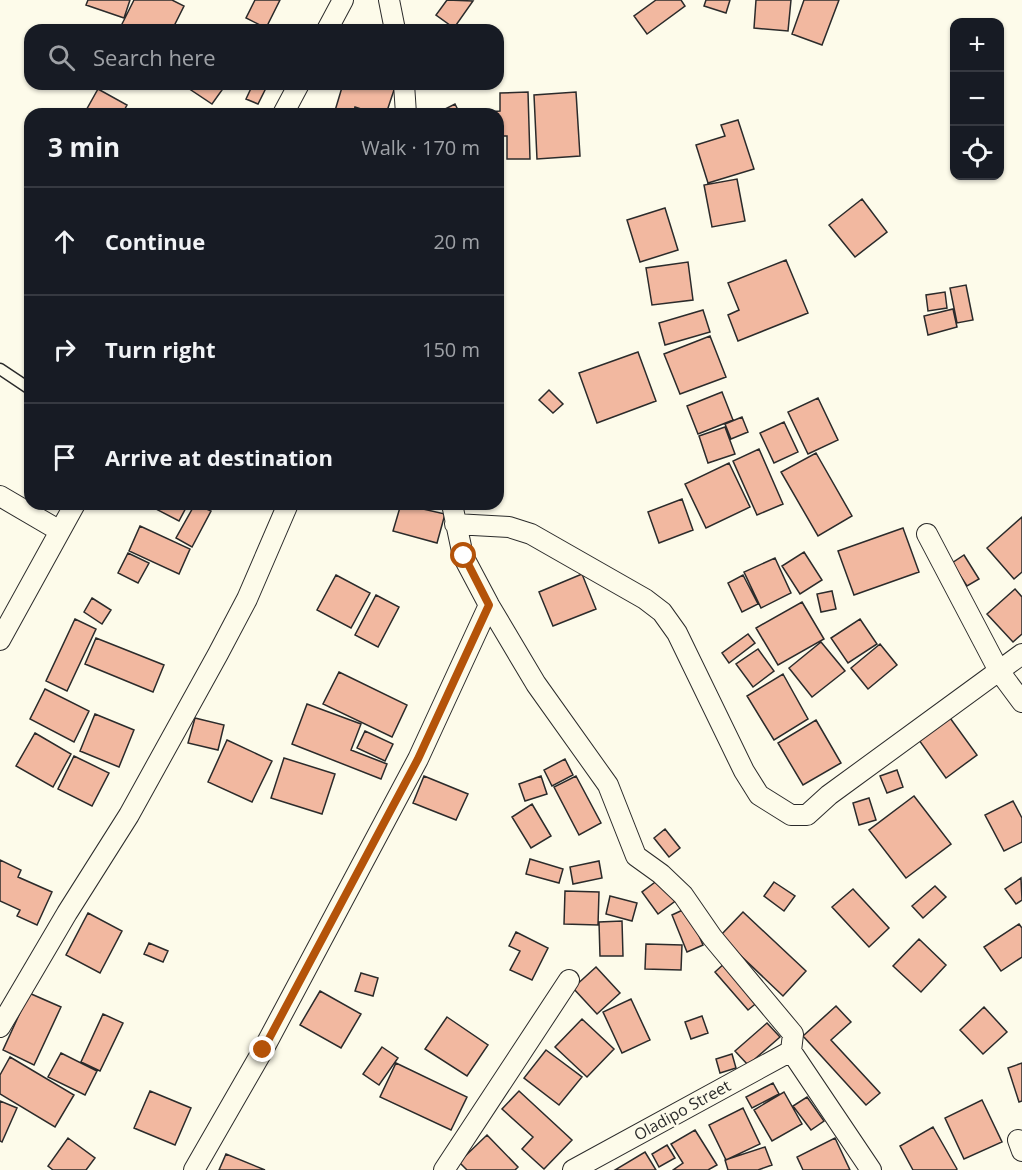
<!DOCTYPE html>
<html lang="en">
<head>
<meta charset="utf-8">
<style>
	:root { --surface:#171b24; --page:#20242c; --text:#f1f3f6; --muted:#9ea1a6; --line:#363941 }
	body { margin:0; font-family:"Open Sans",sans-serif; background:var(--page); color:var(--text) }
	.controls { position:absolute; right:18px; top:18px; display:grid; overflow:hidden; border-radius:12px; box-shadow:0 2px 4px #0004 }
	.controls button { width:54px; height:54px; display:grid; place-items:center; padding:0; border:0; border-bottom:2px solid var(--line); background:var(--surface); color:var(--text); font:30px sans-serif }
	.stop { position:absolute; width:18px; height:18px; margin:-14px; border:4px solid #b45309; border-radius:50%; background:#fff }
	.stop.end { background:#b45309; border-color:#fff; box-shadow:0 2px 6px #0008 }
	.list { margin:0; padding:0; list-style:none }
	h2 { display:flex; justify-content:space-between; align-items:center; height:78px; margin:0; padding:0 24px; font-size:26px }
	h2 small { font-size:20px; font-weight:400; color:var(--muted) }
	.list li { display:grid; grid-template-columns:39px 1fr auto; gap:18px; align-items:center; box-sizing:border-box; height:108px; padding:0 24px; border-top:2px solid var(--line) }
	.list b { display:block; font-size:22px; white-space:nowrap }
	.list em { font-size:20px; font-style:normal; color:var(--muted) }
	.icon { flex:none; width:33px; height:33px; fill:none; stroke:currentColor; stroke-width:2; stroke-linecap:round; stroke-linejoin:round }
	.map { position:relative; flex:none; width:1022px; height:1170px; overflow:hidden }
	.search { position:absolute; background:var(--surface); box-shadow:0 2px 4px #0004; left:24px; top:24px; width:480px; height:66px; display:flex; align-items:center; gap:15px; box-sizing:border-box; padding:0 21px; border-radius:18px; color:var(--muted); font-size:22px }
	.panel { position:absolute; background:var(--surface); box-shadow:0 2px 4px #0004; left:24px; top:108px; width:480px; height:402px; border-radius:18px }
	.map>svg:first-child { display:block }
	.building { fill:#f2b8a0; stroke:#2b2b2b; stroke-width:1.5 }
	.lines { fill:none; stroke-linecap:round; stroke-linejoin:round }
	.lane-casing { stroke:#2b2b2b; stroke-width:13 }
	.street-casing { stroke:#2b2b2b; stroke-width:22 }
	.lane { stroke:#fdfbea; stroke-width:10 }
	.street { stroke:#fdfbea; stroke-width:20 }
	.route { stroke:#b45309; stroke-width:8 }
	.labels { text-anchor:middle; dominant-baseline:central; stroke-width:4.5; stroke-linejoin:round; paint-order:stroke }
	.street-label { font-size:16px; fill:#2b2b2b; stroke:#fdfbea }
</style>
</head>
<body>
<div class="map">
<svg width="1022" height="1170" viewBox="0 0 1022 1170">
	<rect width="100%" height="100%" fill="#fdfbea"/>
	<path class="building" d="M88,0H130L124,18L86,5Z
		M134,0H172L184,6L172,30H125L120,28Z
		M255,0H280L266,28L246,18Z
		M447,0L473,1L454,28L436,15Z
		M656,0H681L685,6L647,34L634,16Z
		M706,0H730L726,13L704,6Z
		M756,0H791L788,31L754,28Z
		M804,0H839L822,45L792,34Z
		M182,84H212L222,90L212,104Z
		M253,84H268L258,104L246,99Z
		M343,84H396L386,114H376L355,107L353,114H334Z
		M98,89L127,105L122,114H84Z
		M528,92L530,159H507V136H498V114H488L487,112L500,111V93Z
		M576,92L580,156L537,159L534,95Z
		M455,104L460,114H440L439,112Z
		M738,120L754,169L708,183L696,145L725,136L721,125Z
		M501,169L502,208H498V170Z
		M737,179L745,221L712,227L704,185Z
		M862,199L887,232L855,257L829,225Z
		M665,208L678,250L640,262L627,220Z
		M786,260L808,313L738,341L728,315L739,310L728,283Z
		M688,262L693,300L652,305L646,268Z
		M966,285L973,320L957,323L950,288Z
		M945,292L947,308L928,311L926,295Z
		M953,309L957,327L928,335L924,316Z
		M703,310L710,332L665,345L659,323Z
		M710,336L726,377L680,394L664,354Z
		M638,352L656,401L597,423L579,373Z
		M549,390L563,404L553,413L539,400Z
		M722,392L733,420L698,434L687,406Z
		M818,398L838,440L808,454L788,412Z
		M742,417L748,432L731,439L725,424Z
		M784,422L798,452L774,463L760,433Z
		M725,427L735,454L708,463L699,436Z
		M759,449L783,504L757,515L733,461Z
		M816,453L852,516L818,536L781,472Z
		M729,463L750,507L706,528L685,484Z
		M682,499L693,530L659,543L648,512Z
		M156,504H188L179,521L154,508Z
		M195,504L211,511L192,547L176,538Z
		M401,504L445,514L437,543L393,531Z
		M1022,517V572L1014,579L987,548Z
		M140,526L190,549L179,574L129,551Z
		M903,528L919,572L854,595L838,551Z
		M804,552L822,580L800,594L782,566Z
		M128,553L149,563L138,583L118,573Z
		M964,555L979,579L967,586L952,563Z
		M775,558L791,593L761,608L744,572Z
		M582,574L596,609L553,626L539,592Z
		M336,575L370,593L351,628L317,610Z
		M743,575L758,604L742,612L728,583Z
		M1015,589L1022,597V634L1013,642L987,614Z
		M832,591L836,609L821,612L817,594Z
		M376,595L399,607L378,647L355,635Z
		M92,598L111,610L102,624L84,612Z
		M802,602L824,639L778,665L756,628Z
		M75,619L96,629L67,691L46,681Z
		M860,619L877,644L848,663L831,638Z
		M748,634L755,643L729,663L722,653Z
		M96,638L164,665L153,692L85,664Z
		M821,642L845,671L812,697L789,668Z
		M880,644L897,665L868,689L851,668Z
		M758,649L774,671L753,687L736,664Z
		M339,672L407,705L392,737L323,704Z
		M783,674L808,719L774,740L747,696Z
		M45,689L89,711L74,742L30,719Z
		M307,704L361,724L351,750L387,764L381,779L292,744Z
		M945,711L977,755L946,778L914,733Z
		M95,714L134,730L119,767L80,751Z
		M195,718L224,725L218,750L188,743Z
		M816,720L841,763L803,785L778,743Z
		M365,731L393,744L385,761L357,748Z
		M35,733L71,754L53,787L16,766Z
		M227,740L272,761L252,802L208,782Z
		M74,756L109,773L92,806L58,789Z
		M284,758L335,774L322,814L271,798Z
		M565,759L573,775L552,786L544,770Z
		M897,770L903,787L887,793L880,776Z
		M424,776L468,794L456,820L413,803Z
		M541,776L547,794L525,801L519,784Z
		M576,776L601,823L579,835L554,787Z
		M914,796L951,844L906,878L869,830Z
		M869,798L876,820L859,825L853,803Z
		M1013,801L1022,818V842L1004,851L985,815Z
		M532,804L551,836L531,848L512,817Z
		M665,829L680,848L669,857L654,838Z
		M530,859L563,869L559,883L526,874Z
		M0,860L21,870L18,877L52,892L37,925L17,916L20,910L0,901Z
		M599,861L602,878L573,884L570,867Z
		M662,877L678,899L658,914L642,892Z
		M1021,878L1022,900L1016,904L1005,889Z
		M774,882L795,896L784,911L764,896Z
		M935,886L946,897L923,918L912,906Z
		M853,889L889,928L869,947L832,907Z
		M565,891L599,892L598,925L564,924Z
		M610,896L637,903L632,921L606,914Z
		M687,908L703,945L687,952L672,915Z
		M743,912L806,971L783,996L720,936Z
		M88,913L122,931L100,973L66,955Z
		M622,921L623,956H600L599,922Z
		M1019,924L1022,928V957L1001,971L984,947Z
		M516,932L548,948L532,980L510,970L520,951L509,946Z
		M919,939L946,965L921,992L893,966Z
		M149,943L168,951L163,962L144,954Z
		M646,944L682,945L681,970L645,969Z
		M726,962L759,1001L748,1010L715,972Z
		M596,967L620,993L597,1014L573,988Z
		M361,973L378,978L373,996L355,991Z
		M320,991L361,1014L341,1048L300,1025Z
		M29,993L61,1007L34,1065L3,1050Z
		M631,999L650,1040L622,1053L603,1012Z
		M836,1006L851,1022L831,1040L880,1093L866,1105L803,1036Z
		M984,1007L1007,1032L983,1054L960,1030Z
		M103,1014L123,1023L100,1071L81,1062Z
		M702,1016L708,1033L691,1039L685,1022Z
		M447,1017L488,1045L467,1076L425,1049Z
		M582,1019L614,1049L587,1077L555,1047Z
		M767,1023L780,1037L748,1065L735,1051Z
		M382,1047L398,1058L379,1085L363,1074Z
		M546,1050L582,1077L559,1105L524,1078Z
		M61,1053L97,1071L85,1095L48,1077Z
		M732,1054L736,1068L720,1073L716,1059Z
		M10,1057L74,1095L55,1127L0,1094V1075Z
		M396,1063L467,1097L451,1130L380,1097Z
		M1022,1063V1101L1019,1102L1008,1068Z
		M773,1083L779,1094L752,1108L746,1097Z
		M150,1091L191,1108L175,1145L134,1128Z
		M519,1091L572,1140L544,1169L522,1149L533,1137L502,1109Z
		M784,1092L802,1124L772,1141L754,1110Z
		M807,1097L824,1121L811,1130L793,1106Z
		M982,1100L1002,1142L964,1159L945,1118Z
		M0,1101L17,1108L2,1142L0,1141Z
		M743,1108L760,1144L726,1160L709,1125Z
		M933,1127L957,1169L956,1170H913L900,1146Z
		M695,1130L717,1165L708,1170H673L683,1163L671,1144Z
		M487,1135L518,1167L515,1170H467L459,1162Z
		M68,1138L95,1158L86,1170H53L48,1166Z
		M835,1138L850,1170H803L797,1157Z
		M667,1145L675,1158L659,1167L652,1154Z
		M765,1147L772,1165L758,1170H728L725,1160Z
		M645,1152L656,1170H615Z
		M226,1154L265,1170H219Z"/>
	<g class="lines">
		<defs>
			<path id="lane" d="M0,369L30,389"/>
			<path id="street" d="M389,0L395,30
				M327,30L343,0
				M404,84L406,114
				M283,114L299,84
				M0,496L60,531
				M452,504L463,556L489,605L536,684L608,785L636,856L661,874L683,895L712,937L793,1034L791,1051L871,1170
				M455,524L509,527L531,534L645,599L662,612L677,633L744,771L759,795L791,815H807L829,795L1022,654
				M927,534L999,671L1022,702
				M0,640L75,504
				M0,1027L67,913L129,815L218,654L247,599L288,504
				M1018,1140L1022,1151
				M194,1170L263,1050L418,759L489,605
				M444,1170L569,980
				M573,1170L791,1051"/>
		</defs>
		<use href="#lane" class="lane-casing"/>
		<use href="#street" class="street-casing"/>
		<use href="#lane" class="lane"/>
		<use href="#street" class="street"/>
	</g>
	<g class="lines">
		<path class="route" d="M263,1050L418,759L489,605L464,556"/>
	</g>
	<g class="labels">
		<g class="street-label">
			<text transform="translate(682 1110) rotate(-29)">Oladipo Street</text>
		</g>
	</g>
</svg>
<div class="controls">
<button>+</button>
<button>−</button>
<button><svg class="icon" aria-label="locate" viewBox="0 0 24 24"><circle cx="12" cy="12" r="6"/><path d="M12 2v4M12 18v4M2 12h4M18 12h4"/></svg></button>
</div>
<div class="stop" style="left:464px;top:556px"></div>
<div class="stop end" style="left:263px;top:1050px"></div>
<div class="search"><svg class="icon" aria-label="search" viewBox="0 0 24 24"><circle cx="10" cy="10" r="6"/><path d="M15 15l6 6"/></svg>Search here</div>
<section class="panel">
<h2>3 min<small>Walk · 170 m</small></h2>
<ul class="list">
<li><svg class="icon" aria-label="ahead" viewBox="0 0 24 24"><path d="M12 20V5M6 11l6-6 6 6"/></svg><div><b>Continue</b></div><em>20 m</em></li>
<li><svg class="icon" aria-label="right" viewBox="0 0 24 24"><path d="M7 20v-9h11M14 6l5 5-5 5"/></svg><div><b>Turn right</b></div><em>150 m</em></li>
<li><svg class="icon" aria-label="arrive" viewBox="0 0 24 24"><path d="M6 21V4h12l-3 4 3 4H6"/></svg><div><b>Arrive at destination</b></div></li>
</ul>
</section>
</div>
</body>
</html>
